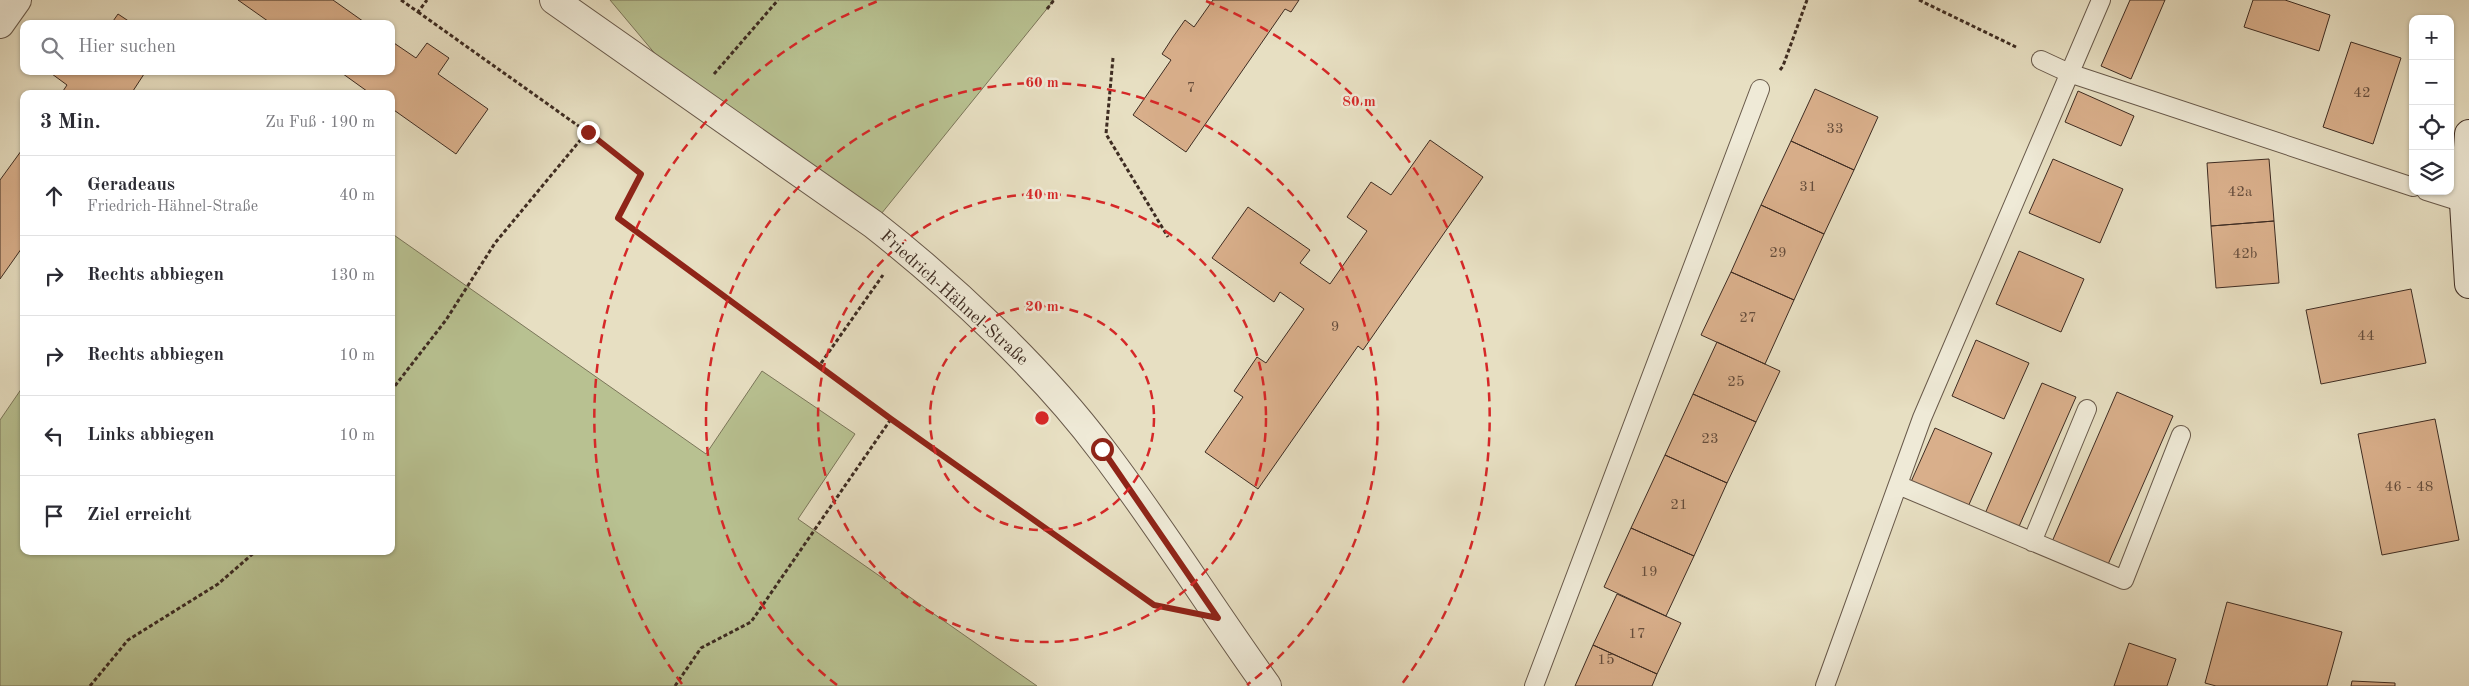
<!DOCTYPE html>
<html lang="de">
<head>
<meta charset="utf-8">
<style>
	:root { --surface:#fff; --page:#f2f2f3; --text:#2b2b33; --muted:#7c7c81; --line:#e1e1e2 }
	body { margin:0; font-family:"Old Standard TT",serif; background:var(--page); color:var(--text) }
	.controls { position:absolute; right:15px; top:15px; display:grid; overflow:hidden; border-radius:10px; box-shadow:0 1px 4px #0004 }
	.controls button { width:45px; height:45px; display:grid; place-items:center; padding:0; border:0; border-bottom:1px solid var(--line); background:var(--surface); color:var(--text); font:25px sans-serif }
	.stop { position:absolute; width:15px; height:15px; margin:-11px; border:4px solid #8f2418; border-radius:50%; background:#fff }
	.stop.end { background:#8f2418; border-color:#fff; box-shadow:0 1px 5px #0008 }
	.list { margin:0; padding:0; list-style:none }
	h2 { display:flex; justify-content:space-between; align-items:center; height:65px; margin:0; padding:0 20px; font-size:21px }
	h2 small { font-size:16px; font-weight:400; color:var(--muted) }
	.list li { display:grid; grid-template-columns:32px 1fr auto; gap:15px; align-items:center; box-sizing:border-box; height:80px; padding:0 20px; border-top:1px solid var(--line) }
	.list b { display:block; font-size:19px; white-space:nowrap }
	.list p { margin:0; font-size:16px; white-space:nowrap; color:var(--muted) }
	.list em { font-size:16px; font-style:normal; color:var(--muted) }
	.icon { flex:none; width:28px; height:28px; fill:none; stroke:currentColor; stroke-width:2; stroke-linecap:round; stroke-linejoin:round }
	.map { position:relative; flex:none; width:2469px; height:686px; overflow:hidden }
	.search { position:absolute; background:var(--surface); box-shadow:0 1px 4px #0004; left:20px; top:20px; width:375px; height:55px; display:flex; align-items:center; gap:12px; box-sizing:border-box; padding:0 18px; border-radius:10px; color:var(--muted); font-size:19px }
	.panel { position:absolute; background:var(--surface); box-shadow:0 1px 4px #0004; left:20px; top:90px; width:375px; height:465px; border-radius:10px }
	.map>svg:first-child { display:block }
	.green { fill:#b8c191; stroke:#7b765a }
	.building { fill:#d9af8b; stroke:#3e2c22 }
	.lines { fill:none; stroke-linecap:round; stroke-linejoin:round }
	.lane-casing { stroke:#68594a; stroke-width:20 }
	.street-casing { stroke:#68594a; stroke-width:30 }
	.secondary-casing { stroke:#3e2c22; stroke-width:30 }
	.path { stroke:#3e2c22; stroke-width:3; stroke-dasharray:4 2.5; stroke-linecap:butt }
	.lane { stroke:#efead7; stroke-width:18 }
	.street { stroke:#efead7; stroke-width:28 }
	.secondary { stroke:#efead7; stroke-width:28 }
	.route { stroke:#8f2418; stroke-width:6 }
	.ring { fill:none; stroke:#d62828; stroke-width:2.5; stroke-dasharray:9 6 }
	.labels { text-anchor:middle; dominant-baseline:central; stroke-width:5; stroke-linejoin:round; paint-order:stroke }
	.number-label { font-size:15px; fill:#654d3c }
	.street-label { font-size:18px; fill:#3e2c22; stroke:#efead7 }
	.centre { fill:#d62828; stroke:#efead7; stroke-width:2.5 }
	.ring-label { font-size:15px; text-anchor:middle; font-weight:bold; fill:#d62828; stroke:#efead7; stroke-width:5; stroke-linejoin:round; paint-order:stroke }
</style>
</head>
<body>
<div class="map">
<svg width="2469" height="686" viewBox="0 0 2469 686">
	<rect width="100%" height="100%" fill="#e7dfc2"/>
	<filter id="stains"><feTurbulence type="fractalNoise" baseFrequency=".004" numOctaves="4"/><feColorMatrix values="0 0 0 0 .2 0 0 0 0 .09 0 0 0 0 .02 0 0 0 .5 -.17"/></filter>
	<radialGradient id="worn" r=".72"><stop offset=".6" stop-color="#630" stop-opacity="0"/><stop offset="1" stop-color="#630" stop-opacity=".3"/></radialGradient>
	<path class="green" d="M610,0H1054L873,224L693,99Z
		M391,233L706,454L762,371L855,434L798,519L1037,686H0V420L24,385V551H391Z"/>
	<path class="building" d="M238,0H333L367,24H272Z
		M1213,0H1299L1291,12L1285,9L1186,152L1133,115L1171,60L1162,54L1173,37L1185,20L1194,27Z
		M2130,0H2165L2131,79L2101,66Z
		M2253,0H2285L2330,15L2319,51L2244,27Z
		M118,14L133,24H111Z
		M391,41L416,58L427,43L449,58L438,74L488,109L456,154L391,108V94H371L339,71H391Z
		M2351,42L2401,58L2373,144L2323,127Z
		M55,71H146L131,94H61L67,85L52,74Z
		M1815,89L1878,117L1854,170L1791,141Z
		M2078,91L2134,116L2121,146L2065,122Z
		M1430,140L1483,177L1363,350L1358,346L1258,489L1205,452L1243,397L1234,391L1257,357L1266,363L1304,309L1280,292L1274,302L1212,258L1248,207L1310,250L1300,263L1330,284L1367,231L1347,217L1371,182L1391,195Z
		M1791,141L1854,170L1824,234L1761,205Z
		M24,147V245L0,279V180Z
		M2053,159L2123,189L2100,243L2029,213Z
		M2269,159L2274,221L2211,226L2207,163Z
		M1761,205L1824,234L1794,300L1731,272Z
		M2274,221L2279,283L2216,288L2211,226Z
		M2019,251L2084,279L2061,332L1996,304Z
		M1731,272L1794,300L1765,364L1701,335Z
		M2411,289L2426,363L2321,384L2306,310Z
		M1976,340L2029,363L2004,419L1952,396Z
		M1717,342L1780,371L1756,422L1693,394Z
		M2042,383L2076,397L2017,531L1984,516Z
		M2117,392L2173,416L2106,569L2051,544Z
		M1693,394L1756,422L1727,483L1665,455Z
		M2435,419L2459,540L2382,555L2358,434Z
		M1935,428L1992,453L1967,509L1910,484Z
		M1665,455L1727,483L1694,556L1631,528Z
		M1631,528L1694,556L1666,616L1604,587Z
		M1617,594L1681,623L1657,674L1593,645Z
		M2227,602L2342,632L2327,686H2216L2205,683Z
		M2129,643L2176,659L2167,686H2114Z
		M1593,645L1657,674L1652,686H1575Z
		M2352,681L2395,683V686H2351Z"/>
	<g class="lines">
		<defs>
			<path id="lane" d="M2041,60L2069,73L2413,187
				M2426,191L2464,203
				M1898,485L2124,580L2181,435
				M2032,542L2087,409
				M1534,686L1760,89
				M1825,686L1922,418L2101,0"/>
			<path id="street" d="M554,0L873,224C952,286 1042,370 1102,450C1160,526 1211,608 1267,686
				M0,24L17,0"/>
			<path id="secondary" d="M2469,134L2464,203L2469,284"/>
		</defs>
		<use href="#lane" class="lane-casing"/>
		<use href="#street" class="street-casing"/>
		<use href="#secondary" class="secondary-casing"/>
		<path class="path" d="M401,0L418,12L427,0
			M1919,0L2016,47
			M1047,9L1054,0
			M418,12L587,132L641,174L618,218L819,366
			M1113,58L1106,134L1168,237
			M1780,70L1783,66L1807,0
			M714,74L778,0
			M391,391L446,320L495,243L587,132
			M891,419L1154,605L1171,608
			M90,686L128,640L218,584L256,551
			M675,686L701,648L751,622L891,419L819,366L883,275"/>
		<use href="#lane" class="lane"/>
		<use href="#street" class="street"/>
		<use href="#secondary" class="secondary"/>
	</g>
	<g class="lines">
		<path class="route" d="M588,132L641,174L618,218L891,419L1154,605L1218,618L1102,449"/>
	</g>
	<g class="ring">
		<circle cx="1042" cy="418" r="112"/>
		<circle cx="1042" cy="418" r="224"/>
		<path d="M837 685A336 336 0 1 1 1247 685"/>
		<path d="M682 684A448 448 0 0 1 878 1M1206 1A448 448 0 0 1 1402 684"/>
	</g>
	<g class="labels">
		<g class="number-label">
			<text x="1191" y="88">7</text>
			<text x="2362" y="93">42</text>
			<text x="1835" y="129">33</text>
			<text x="1808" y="187">31</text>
			<text x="2240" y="192">42a</text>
			<text x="1778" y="253">29</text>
			<text x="2245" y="254">42b</text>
			<text x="1748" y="318">27</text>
			<text x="1335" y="327">9</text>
			<text x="2366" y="336">44</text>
			<text x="1736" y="382">25</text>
			<text x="1710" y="439">23</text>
			<text x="2409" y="487">46 - 48</text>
			<text x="1679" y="505">21</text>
			<text x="1649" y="572">19</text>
			<text x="1637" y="634">17</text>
			<text x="1606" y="660">15</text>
		</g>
		<g class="street-label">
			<text transform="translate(954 298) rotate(42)">Friedrich-Hähnel-Straße</text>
		</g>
	</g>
	<circle cx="1042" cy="418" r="8" class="centre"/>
	<g class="ring-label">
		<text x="1042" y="87">60 m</text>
		<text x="1359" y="106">80 m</text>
		<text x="1042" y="199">40 m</text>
		<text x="1042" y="311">20 m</text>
	</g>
	<rect width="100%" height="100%" filter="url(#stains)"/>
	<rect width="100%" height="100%" fill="url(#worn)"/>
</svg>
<div class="controls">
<button>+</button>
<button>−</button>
<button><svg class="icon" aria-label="locate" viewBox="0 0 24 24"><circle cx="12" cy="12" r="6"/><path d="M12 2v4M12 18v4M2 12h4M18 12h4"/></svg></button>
<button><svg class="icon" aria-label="layers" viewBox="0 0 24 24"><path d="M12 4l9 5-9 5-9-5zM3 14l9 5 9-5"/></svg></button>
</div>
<div class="stop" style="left:1102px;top:449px"></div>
<div class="stop end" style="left:588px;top:132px"></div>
<div class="search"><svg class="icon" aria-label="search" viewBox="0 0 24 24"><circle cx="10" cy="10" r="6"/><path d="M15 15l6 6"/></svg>Hier suchen</div>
<section class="panel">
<h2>3 Min.<small>Zu Fuß · 190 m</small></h2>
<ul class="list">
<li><svg class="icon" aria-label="ahead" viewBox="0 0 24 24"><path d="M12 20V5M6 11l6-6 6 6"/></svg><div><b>Geradeaus</b><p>Friedrich-Hähnel-Straße</p></div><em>40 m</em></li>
<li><svg class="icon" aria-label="right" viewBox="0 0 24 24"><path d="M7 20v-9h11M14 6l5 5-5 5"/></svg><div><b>Rechts abbiegen</b></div><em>130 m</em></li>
<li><svg class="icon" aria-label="right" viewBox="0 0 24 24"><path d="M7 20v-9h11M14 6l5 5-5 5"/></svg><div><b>Rechts abbiegen</b></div><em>10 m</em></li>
<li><svg class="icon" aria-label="left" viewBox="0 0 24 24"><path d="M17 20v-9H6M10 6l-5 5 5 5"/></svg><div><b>Links abbiegen</b></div><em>10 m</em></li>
<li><svg class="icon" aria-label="arrive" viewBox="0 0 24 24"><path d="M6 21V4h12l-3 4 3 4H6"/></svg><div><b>Ziel erreicht</b></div></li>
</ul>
</section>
</div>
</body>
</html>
